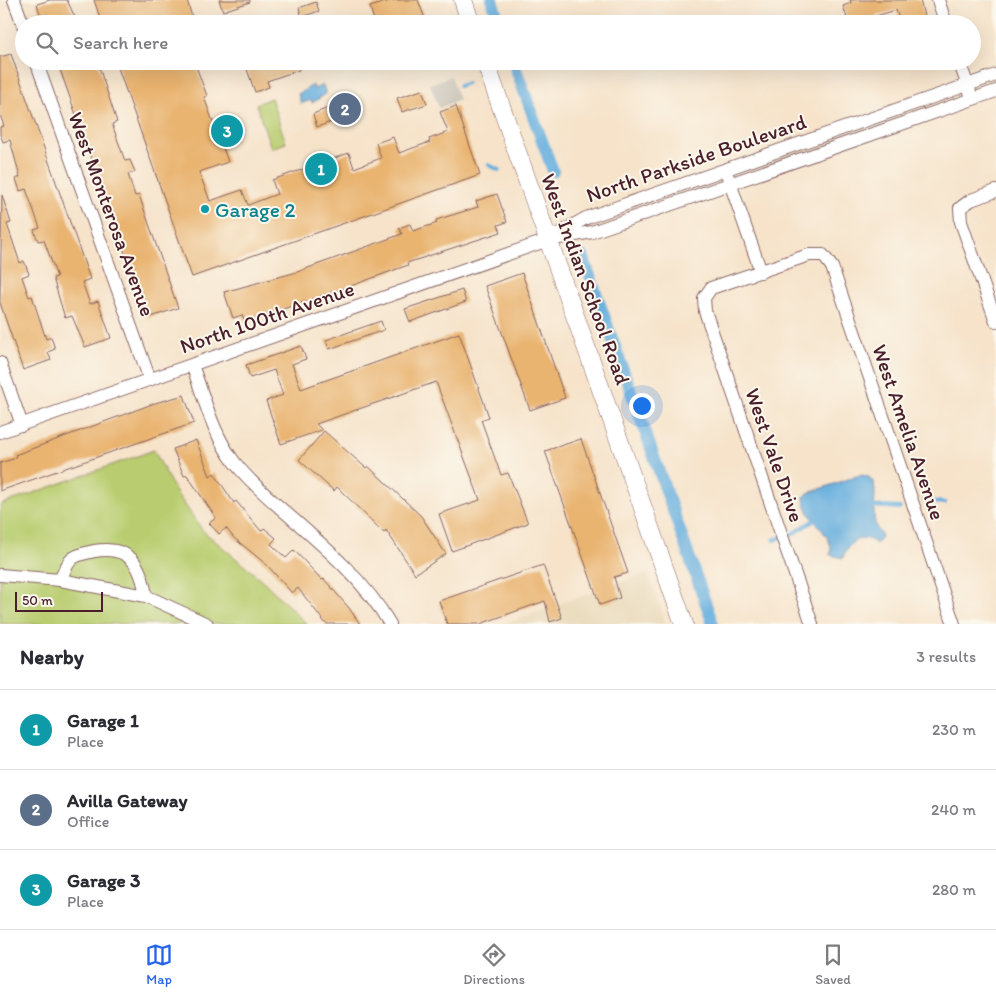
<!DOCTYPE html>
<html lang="en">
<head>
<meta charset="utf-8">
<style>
	:root { --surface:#fff; --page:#f7f7f7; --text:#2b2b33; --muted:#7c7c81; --line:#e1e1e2; --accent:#2563eb }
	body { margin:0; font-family:Itim,sans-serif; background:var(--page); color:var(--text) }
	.scale { position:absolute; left:15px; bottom:12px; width:88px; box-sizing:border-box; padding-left:5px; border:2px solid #4a1f2b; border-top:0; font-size:14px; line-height:18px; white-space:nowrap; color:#4a1f2b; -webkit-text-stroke:4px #fbf7ec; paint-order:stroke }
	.you { position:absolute; left:641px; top:405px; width:18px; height:18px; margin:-12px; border:4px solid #fff; border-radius:50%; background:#1a73e8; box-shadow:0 0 0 8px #1a73e833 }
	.badge { display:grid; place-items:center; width:32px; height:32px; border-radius:50%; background:var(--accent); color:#fff; font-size:16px; font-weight:700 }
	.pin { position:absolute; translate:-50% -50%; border:2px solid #fff; box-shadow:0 1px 5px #0006 }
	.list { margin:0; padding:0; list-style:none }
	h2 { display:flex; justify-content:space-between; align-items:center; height:65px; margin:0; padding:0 20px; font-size:21px }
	h2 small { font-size:16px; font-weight:400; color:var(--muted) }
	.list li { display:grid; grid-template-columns:32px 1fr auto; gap:15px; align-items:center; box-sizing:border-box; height:80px; padding:0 20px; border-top:1px solid var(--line) }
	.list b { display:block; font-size:19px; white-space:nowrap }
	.list p { margin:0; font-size:16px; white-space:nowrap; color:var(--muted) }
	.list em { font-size:16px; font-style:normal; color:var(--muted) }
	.icon { flex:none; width:28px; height:28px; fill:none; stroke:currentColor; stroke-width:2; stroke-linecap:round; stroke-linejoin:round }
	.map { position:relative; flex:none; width:996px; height:624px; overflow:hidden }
	.search { position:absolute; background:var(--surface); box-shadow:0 5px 20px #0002; left:15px; right:15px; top:15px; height:55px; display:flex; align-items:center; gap:12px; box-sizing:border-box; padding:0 18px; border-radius:28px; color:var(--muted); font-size:19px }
	.sheet { height:305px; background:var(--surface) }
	nav { display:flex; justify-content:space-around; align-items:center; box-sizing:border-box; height:70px; border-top:1px solid var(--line); background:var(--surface); font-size:14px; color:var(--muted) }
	nav a { display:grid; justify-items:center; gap:2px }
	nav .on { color:var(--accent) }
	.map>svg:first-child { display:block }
	.built { fill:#e9d9ba }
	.industrial { fill:#c9c3b8 }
	.green { fill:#b9cd70; stroke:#82764e }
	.water { fill:#67afde; stroke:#586784 }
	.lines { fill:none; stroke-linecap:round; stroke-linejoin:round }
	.stream { stroke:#67afde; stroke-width:4 }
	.canal { stroke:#67afde; stroke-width:12 }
	.building { fill:#e9b370 }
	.minor-casing { stroke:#866463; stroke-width:14 }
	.secondary-casing { stroke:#866463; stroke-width:19 }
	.minor { stroke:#fff; stroke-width:12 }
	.secondary { stroke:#fff; stroke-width:18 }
	.culture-dot { fill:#0f9aa8; stroke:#fbf7ec; stroke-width:2 }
	.labels { text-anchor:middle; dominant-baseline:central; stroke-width:4; stroke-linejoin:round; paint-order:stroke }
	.street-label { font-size:21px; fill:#4a1f2b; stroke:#fbf7ec }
	.culture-label { font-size:21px; fill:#0d838f; stroke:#fbf7ec; text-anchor:start }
</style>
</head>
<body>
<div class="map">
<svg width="996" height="624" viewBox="0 0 996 624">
	<rect width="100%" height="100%" fill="#fbf7ec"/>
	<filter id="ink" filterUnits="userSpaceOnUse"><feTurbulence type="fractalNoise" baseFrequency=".02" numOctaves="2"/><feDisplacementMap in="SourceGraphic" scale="10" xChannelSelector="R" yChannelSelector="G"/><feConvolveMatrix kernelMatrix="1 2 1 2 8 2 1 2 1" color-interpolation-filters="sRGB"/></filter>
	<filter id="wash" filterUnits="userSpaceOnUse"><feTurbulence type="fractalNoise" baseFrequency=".0096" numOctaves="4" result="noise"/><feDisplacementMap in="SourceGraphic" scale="20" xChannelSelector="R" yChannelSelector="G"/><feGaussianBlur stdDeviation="1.12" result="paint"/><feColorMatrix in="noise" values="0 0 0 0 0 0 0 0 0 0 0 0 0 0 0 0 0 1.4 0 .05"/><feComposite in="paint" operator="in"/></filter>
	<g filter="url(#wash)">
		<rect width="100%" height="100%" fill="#f6e3ca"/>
		<path class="built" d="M648,573L666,624H504Z"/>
		<path class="industrial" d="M451,76L459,100L439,108L430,84Z"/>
		<path class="green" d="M271,98L286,143L271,148L256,104Z
			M154,450L175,491L203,531L263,581L307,624H0V505Z"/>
		<path class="water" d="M313,85L314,89L323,85L326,94L312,103L311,100L301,104L298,94Z
			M860,475C890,476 862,518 882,535L876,544C862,531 847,543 843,558L830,555C837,535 804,520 804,497L808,493Z"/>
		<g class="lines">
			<path class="stream" d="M459,86L467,83
				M489,165L499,170
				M924,501L945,503
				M870,506L900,508
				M774,540L794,533L816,519"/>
			<path class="canal" d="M492,0L500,24
				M513,61L553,171
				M583,256L713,624"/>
		</g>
		<g id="blocks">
			<path class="building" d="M50,0H67L78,24H52L48,15L41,17L37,4Z
				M94,0H187L194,24H102Z
				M219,0H250V2L223,11Z
				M392,0H418L427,24H375L370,7Z
				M850,0H920L926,24H901L896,10L849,24L843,6L851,3Z
				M316,2L319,11L302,17L299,8Z
				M11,54L90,279L82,282L90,304L98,301L111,338L85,347L72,316L65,318L53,278L57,277L44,240L38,241L34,230L40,228L26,189L20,191L16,179L20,177L10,140L3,142L0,134V127L4,126L0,115V57Z
				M57,61H97L117,122L112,124L125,161L130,160L135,172L128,174L135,196L139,195L178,308L148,318Z
				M127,61H194L207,96L204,97L214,125L229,119L237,139L222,145L228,162L199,172L210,201L242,190L248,205L277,194L272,180L349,153L354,168L381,158L376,143L393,137L399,153L430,142L429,139L448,132L440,112L456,106L480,175L192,277L117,65Z
				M244,61H296L299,70L267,81L269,87L255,92Z
				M422,90L427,104L402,112L397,98Z
				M348,100L353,114L317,127L313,114Z
				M497,194L507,222L498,225L501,232L407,263L408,265L359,283L245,322L242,315L233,318L224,292L297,272L402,234L399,228L410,224L413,231L437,223L436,220L478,207L476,201Z
				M2,195L11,223L7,224L20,263L24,261L29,274L22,277L29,297L32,296L46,339L51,337L55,349L48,352L51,360L23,370L0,303Z
				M522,273L565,398L530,410L485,286Z
				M462,290L466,302L410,322L405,309Z
				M381,321L384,330L329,349L326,340Z
				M459,333L489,417L481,420L501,475L508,473L528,523L452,551L439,514L480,500L436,382L316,424L322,430L281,444L266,401L283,395L274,370L250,378L246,365L301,346L306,359L292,364L301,389Z
				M184,395L194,423L0,491V463L16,458L15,455L155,403Z
				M324,431L366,468L368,466L421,516L446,554L415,574L386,530L384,533L337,487L334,491L299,460Z
				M581,439L628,573L614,577L620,598L600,605L545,451Z
				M196,440L210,476L214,473L234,503L236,501L261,531L264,528L276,538L271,544L286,558L294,550L322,580L324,579L349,608L360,624H326L298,588L292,593L267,565L234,538L226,528L219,534L209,523L216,518L187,475L184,476L173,449Z
				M543,565L562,618L550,622L545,601L480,624H447L439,601Z"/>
		</g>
	</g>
	<g filter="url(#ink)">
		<use href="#blocks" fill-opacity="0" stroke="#866463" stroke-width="1"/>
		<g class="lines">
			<defs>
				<path id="minor" d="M14,0L24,27
					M938,0L946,24
					M36,61L150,380
					M959,61L970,92
					M728,177L761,272
					M996,191L971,200L960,208L961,222L996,321
					M556,235L586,218L996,75
					M0,363L22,425
					M192,365C204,397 213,435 235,463C250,482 268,497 286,513C325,547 364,580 390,624
					M0,432L548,240L592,232L996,91
					M0,575L60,580L146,596L207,624
					M60,580C63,574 67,563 72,559C77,554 87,553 94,551C130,545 141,564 146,596
					M812,624L705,311L704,298L711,288L809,255H823L832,267L954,624"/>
				<path id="secondary" d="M463,0L471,24
					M485,61L684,624"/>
			</defs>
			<use href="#minor" class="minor-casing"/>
			<use href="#secondary" class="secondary-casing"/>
			<use href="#minor" class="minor"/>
			<use href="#secondary" class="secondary"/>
		</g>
	</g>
	<circle class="culture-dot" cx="205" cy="209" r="5"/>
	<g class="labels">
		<g class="street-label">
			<text transform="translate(696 158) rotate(-19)">North Parkside Boulevard</text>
			<text transform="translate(112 214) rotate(70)">West Monterosa Avenue</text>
			<text transform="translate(586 279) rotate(70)">West Indian School Road</text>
			<text transform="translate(267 317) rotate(-19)">North 100th Avenue</text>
			<text transform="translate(909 432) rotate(71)">West Amelia Avenue</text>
			<text transform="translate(775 455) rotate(71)">West Vale Drive</text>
		</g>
		<g class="culture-label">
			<text x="215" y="209">Garage 2</text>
		</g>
	</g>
</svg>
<div class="scale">50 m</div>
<div class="you"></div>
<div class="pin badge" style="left:321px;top:169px;background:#0f9aa8">1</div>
<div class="pin badge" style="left:345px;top:109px;background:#5c6f8a">2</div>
<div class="pin badge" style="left:227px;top:131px;background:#0f9aa8">3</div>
<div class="search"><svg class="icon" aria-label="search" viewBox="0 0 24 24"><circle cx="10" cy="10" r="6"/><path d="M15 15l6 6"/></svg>Search here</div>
</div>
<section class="sheet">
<h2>Nearby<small>3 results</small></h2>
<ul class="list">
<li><span class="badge" style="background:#0f9aa8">1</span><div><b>Garage 1</b><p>Place</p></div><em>230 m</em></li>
<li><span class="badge" style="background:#5c6f8a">2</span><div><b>Avilla Gateway</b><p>Office</p></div><em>240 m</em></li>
<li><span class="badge" style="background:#0f9aa8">3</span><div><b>Garage 3</b><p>Place</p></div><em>280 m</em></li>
</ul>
</section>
<nav>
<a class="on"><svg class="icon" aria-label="map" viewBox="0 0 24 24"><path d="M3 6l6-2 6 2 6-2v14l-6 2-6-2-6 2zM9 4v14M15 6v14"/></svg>Map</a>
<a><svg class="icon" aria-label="directions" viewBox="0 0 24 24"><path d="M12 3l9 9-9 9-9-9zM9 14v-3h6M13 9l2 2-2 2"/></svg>Directions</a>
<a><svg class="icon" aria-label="saved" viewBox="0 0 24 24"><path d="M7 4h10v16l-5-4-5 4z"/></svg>Saved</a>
</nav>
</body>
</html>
